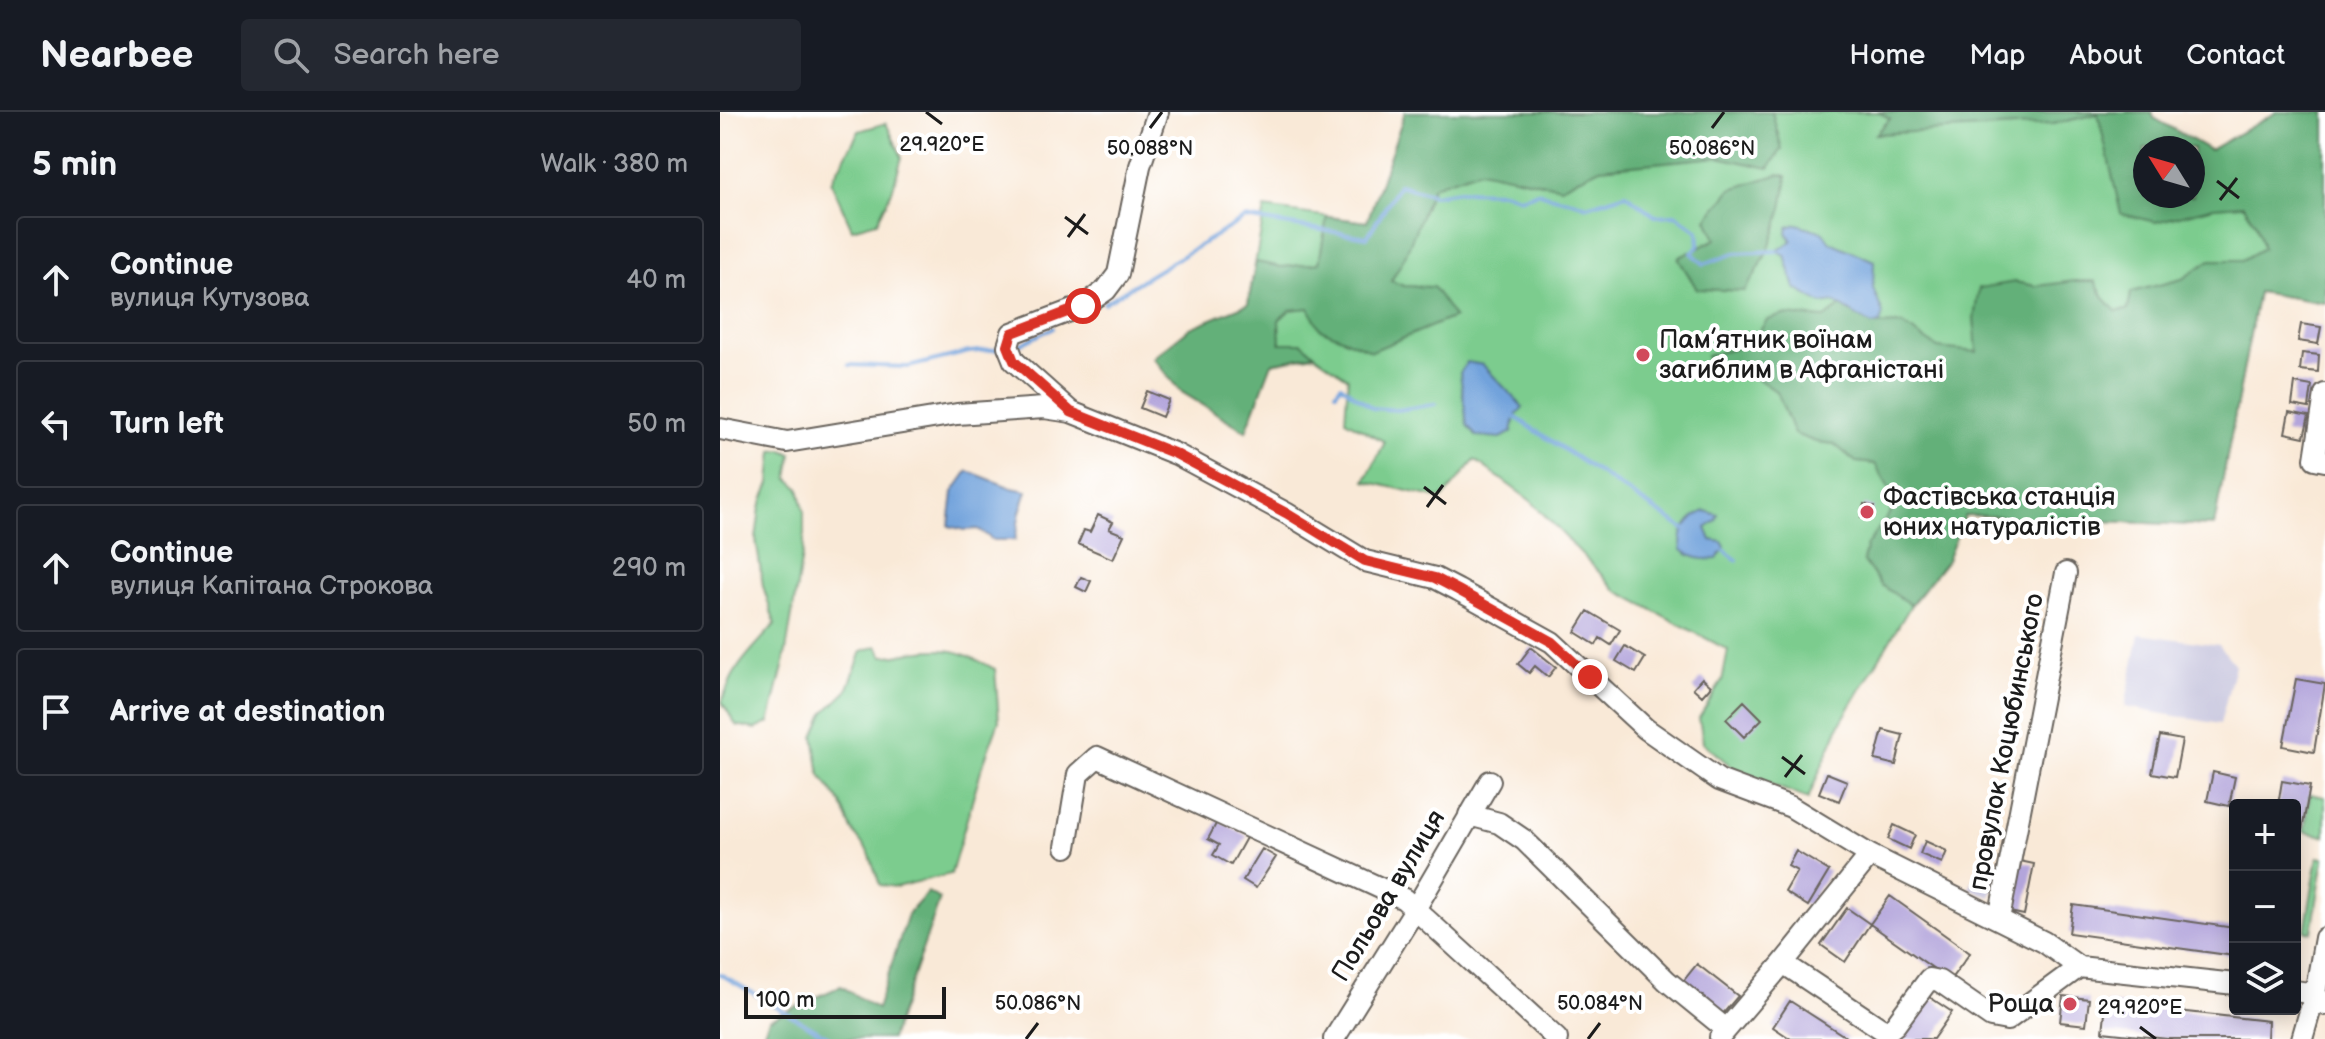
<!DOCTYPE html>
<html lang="en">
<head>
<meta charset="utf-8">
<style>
	:root { --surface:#171b24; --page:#242831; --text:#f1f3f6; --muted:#9ea1a6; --line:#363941 }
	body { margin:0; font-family:"Balsamiq Sans",sans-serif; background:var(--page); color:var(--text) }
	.controls { position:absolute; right:24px; bottom:24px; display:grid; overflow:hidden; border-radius:8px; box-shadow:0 4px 20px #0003 }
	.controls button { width:72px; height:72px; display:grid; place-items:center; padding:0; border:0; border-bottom:2px solid var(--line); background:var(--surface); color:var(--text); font:40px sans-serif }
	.compass { position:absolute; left:1413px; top:24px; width:72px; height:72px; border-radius:50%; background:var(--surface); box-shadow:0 4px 20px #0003; rotate:307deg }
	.scale { position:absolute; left:24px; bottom:20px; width:202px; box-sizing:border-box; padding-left:8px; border:4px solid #1c1c1c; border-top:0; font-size:22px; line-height:28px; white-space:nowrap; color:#1c1c1c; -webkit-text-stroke:6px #fff; paint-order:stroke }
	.stop { position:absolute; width:24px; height:24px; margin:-18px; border:6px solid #d93025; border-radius:50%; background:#fff }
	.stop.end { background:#d93025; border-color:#fff; box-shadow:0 2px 8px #0008 }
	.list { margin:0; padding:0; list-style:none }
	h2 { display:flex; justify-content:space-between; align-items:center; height:104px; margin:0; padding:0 32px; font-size:34px }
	h2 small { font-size:26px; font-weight:400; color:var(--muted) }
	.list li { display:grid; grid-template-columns:52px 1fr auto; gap:24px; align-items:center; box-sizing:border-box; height:128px; margin:0 16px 16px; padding:0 16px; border:2px solid var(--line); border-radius:8px }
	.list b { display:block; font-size:30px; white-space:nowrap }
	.list p { margin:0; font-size:26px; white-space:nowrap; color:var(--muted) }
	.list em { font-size:26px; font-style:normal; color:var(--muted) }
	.icon { flex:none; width:44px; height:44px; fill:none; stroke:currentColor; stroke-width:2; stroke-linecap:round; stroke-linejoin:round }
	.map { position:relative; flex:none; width:1605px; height:927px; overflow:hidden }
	header { display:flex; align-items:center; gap:48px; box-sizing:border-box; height:112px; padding:0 40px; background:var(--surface); border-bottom:2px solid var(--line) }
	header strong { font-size:38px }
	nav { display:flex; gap:44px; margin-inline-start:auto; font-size:28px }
	.search { width:560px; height:72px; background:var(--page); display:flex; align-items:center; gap:20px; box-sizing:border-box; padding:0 28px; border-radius:8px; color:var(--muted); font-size:30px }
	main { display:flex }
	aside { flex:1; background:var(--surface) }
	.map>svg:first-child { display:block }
	.industrial { fill:#c3c1db }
	.green { fill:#7bcc8e; stroke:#4c7455; stroke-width:2; fill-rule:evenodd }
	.forest { fill:#64b079; stroke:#40664a; stroke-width:2; fill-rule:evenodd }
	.water { fill:#71a2db; stroke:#465f7c; stroke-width:2 }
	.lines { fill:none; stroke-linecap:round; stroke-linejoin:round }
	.stream { stroke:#71a2db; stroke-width:4 }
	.building { fill:#b3a5db }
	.minor-casing { stroke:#69645d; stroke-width:24 }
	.minor { stroke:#fff; stroke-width:20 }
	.route { stroke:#d93025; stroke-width:10 }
	.ticks { fill:none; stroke:#1c1c1c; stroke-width:3 }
	.poi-dot { fill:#d1495b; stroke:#fff; stroke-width:3 }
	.labels { text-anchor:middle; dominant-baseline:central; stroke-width:8; stroke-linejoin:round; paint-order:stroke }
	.poi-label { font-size:26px; fill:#1c1c1c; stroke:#fff; text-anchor:start }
	.street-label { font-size:26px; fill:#1c1c1c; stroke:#fff }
	.ticks-label { font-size:20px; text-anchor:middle; fill:#1c1c1c; stroke:#fff; stroke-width:8; stroke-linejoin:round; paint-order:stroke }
</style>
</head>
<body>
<header>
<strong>Nearbee</strong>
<div class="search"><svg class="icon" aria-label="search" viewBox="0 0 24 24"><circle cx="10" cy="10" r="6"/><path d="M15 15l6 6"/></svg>Search here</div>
<nav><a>Home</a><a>Map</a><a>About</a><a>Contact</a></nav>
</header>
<main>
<aside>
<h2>5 min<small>Walk · 380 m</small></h2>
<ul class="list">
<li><svg class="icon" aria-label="ahead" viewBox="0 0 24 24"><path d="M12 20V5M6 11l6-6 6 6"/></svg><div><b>Continue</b><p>вулиця Кутузова</p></div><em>40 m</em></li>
<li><svg class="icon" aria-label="left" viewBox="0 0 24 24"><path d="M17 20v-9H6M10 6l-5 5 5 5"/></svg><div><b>Turn left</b></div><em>50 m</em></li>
<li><svg class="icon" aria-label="ahead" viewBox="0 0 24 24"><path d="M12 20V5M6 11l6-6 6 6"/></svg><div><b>Continue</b><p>вулиця Капітана Строкова</p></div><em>290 m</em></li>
<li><svg class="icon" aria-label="arrive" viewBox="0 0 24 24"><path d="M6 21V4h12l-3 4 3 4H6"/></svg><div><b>Arrive at destination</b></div></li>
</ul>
</aside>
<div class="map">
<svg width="1605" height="927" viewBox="0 0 1605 927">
	<rect width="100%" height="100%" fill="#fff"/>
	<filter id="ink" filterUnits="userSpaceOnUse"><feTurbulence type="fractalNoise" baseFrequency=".0125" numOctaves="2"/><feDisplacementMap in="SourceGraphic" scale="16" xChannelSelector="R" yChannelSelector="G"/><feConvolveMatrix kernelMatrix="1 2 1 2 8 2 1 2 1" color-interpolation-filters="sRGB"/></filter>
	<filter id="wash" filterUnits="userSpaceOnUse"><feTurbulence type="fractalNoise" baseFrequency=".006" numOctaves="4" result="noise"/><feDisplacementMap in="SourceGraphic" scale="32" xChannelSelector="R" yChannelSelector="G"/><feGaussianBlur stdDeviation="1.8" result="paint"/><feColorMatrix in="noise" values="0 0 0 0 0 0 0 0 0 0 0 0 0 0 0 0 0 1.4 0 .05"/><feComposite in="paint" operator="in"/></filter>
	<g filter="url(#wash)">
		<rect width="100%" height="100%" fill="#f9e9d7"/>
		<path class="industrial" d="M1419,522L1499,533L1515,553L1500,612L1405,595Z
			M1267,752L1281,758L1270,785L1249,776L1253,768L1259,770Z"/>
		<path class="green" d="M685,0H1432L1434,6L1490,38L1557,0H1605V191L1538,180L1494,414L1245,403L1227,448L1191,493L1120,612L1088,687L1018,660L983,631L979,606L1002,569L1008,538L897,479L811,389L755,348L722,387L645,369L665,330L625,308L628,266L595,243L552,251L526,319L460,279L433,246L470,216L528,192L545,96L647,110ZM1425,36H1473V84H1425Z
			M166,11L182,45L172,79L157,110L132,117L111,70L139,19Z
			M63,338L72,342L68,366L79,376L84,399V432L64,551L49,611L36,617L16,613L2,590C14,552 30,541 55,512L43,474L36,427L40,395L50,371L53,339Z
			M157,534L163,544C177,545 187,540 201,539C235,535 246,542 275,557L279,609L261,658L231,762L176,775L160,773L149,741L132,718L121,691L100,663L94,624L104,601L127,579L142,539Z
			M1590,682L1605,685V724L1584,720Z
			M1598,745L1604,746L1592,820L1585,819Z"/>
		<path class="forest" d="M685,0H1052L1062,37L1049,56L998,45L880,56L841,75L760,58L713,74L685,144L671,169L684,174L713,175L734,205L652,239L600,217L589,196L570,198L559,208L560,231H582L595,242L552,251L526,319L460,279L433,246L470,216L528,192L536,150L562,155L599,151L607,105L647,110Z
			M1158,0H1432L1434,6L1490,38L1557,0H1605V191L1538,180L1494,414L1245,403L1227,448L1191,493L1161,473L1143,448L1147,433L1172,398L1169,376L1155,352L1136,350L1114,332L1096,330L1074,322L1057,280L1022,256L992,260L986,244L1031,232L1047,208L1063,203L1105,206L1121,194L1152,213L1182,212L1218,236L1257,240L1254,206L1259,176L1295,170L1317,174L1355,169H1375L1384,186L1396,199L1408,198L1411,180L1462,167L1490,148H1522L1543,136L1536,112L1523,93L1494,95L1436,110L1401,102L1378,2L1333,12L1156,22L1170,7ZM1425,36H1473V84H1425Z
			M1059,62L1067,64C1063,107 1050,144 1024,179L977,177L958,146L996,127L987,107L1011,77Z
			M208,780L220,787L171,927H41L49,907L121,874L157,897L188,802Z"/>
		<path class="water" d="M1077,112L1103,120L1110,130L1154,149L1153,176L1163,202L1160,211L1152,213L1114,190L1102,192L1075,176L1065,143L1057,139L1072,129L1067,121L1068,115Z
			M747,250L763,253L803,295L795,305L792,320L781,326L756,324L747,313L740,261Z
			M248,359L292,376L307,379L300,400L295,428H273L258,417L244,418L229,414L233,380Z
			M986,399L998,403L996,409L986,416L991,428L1002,430L1005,435L997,447C983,448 973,447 962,438C958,420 969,404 986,399Z"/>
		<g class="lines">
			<path class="stream" d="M384,191L525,106L647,125L679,73L714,83L740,79L783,80L801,86L818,80C835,88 850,86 867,94L906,82L935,104L956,103L978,119L979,132L972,141L984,152L1015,141L1057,139
				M295,235L333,216
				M129,253L188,255L249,240L282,237
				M616,280L621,273L652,296L678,298L715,292
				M795,305L964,417
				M1004,438L1017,448
				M0,862L112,927"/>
		</g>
		<g id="blocks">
			<path class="building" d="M1581,212L1601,215L1598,232L1578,229Z
				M1582,241L1599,243L1598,260L1580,258Z
				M1575,271L1592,274L1589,296L1572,293Z
				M427,279L449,288L442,305L420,296Z
				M1569,300L1589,304L1584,325L1565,321Z
				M1144,392L1154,395L1150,407L1141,405Z
				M378,403L393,410L389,417L404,423L393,447L358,432L364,418L370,420Z
				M361,465L371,469L366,480L356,475Z
				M868,499L900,518L891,533L880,526L876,533L855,520Z
				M905,534L925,546L916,561L896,549Z
				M811,535L836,555L828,565L815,554L809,561L798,552Z
				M982,566L991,574L982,584L973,576Z
				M1576,567L1605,572L1594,640L1563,634Z
				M1024,589L1042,607L1024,625L1006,607Z
				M1163,618L1183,623L1176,653L1155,648Z
				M1440,624L1462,628L1455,665L1432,661Z
				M1493,660L1515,665L1509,694L1487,689Z
				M1107,661L1127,669L1119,689L1099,681Z
				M1562,669L1590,674L1581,724L1575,723V693H1558Z
				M498,708L527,724L511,753L493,743L499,733L488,727Z
				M1174,713L1195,723L1189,737L1168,727Z
				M1205,729L1227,739L1222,751L1200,742Z
				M542,737L556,745L536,776L523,768Z
				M1076,739L1109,759L1088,794L1065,780L1077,759L1068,754Z
				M1295,748L1314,752L1304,803L1285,799Z
				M1170,784L1250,841L1230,868L1150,812Z
				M1353,793L1515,816V844L1349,821Z
				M1127,796L1150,812L1125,850L1101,833Z
				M977,852L1018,884L1001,904L961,872Z
				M1208,884L1232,900L1213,927H1171L1177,918L1181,921Z
				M1343,884L1369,887L1366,913L1340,910Z
				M1070,889L1129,927H1071L1053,915Z
				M1386,891L1548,909L1547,927H1448L1383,920Z"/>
		</g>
	</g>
	<g filter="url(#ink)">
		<use href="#blocks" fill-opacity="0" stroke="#69645d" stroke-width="2"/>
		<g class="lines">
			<defs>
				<path id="minor" d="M1605,282L1595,347L1605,349
					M351,300L294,249L288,234L292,221L363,194L386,178L398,162L420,54L438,0
					M0,317L67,330L237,302L324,296L351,300L456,342L566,401L645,449L715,466L738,478L832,530L926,617L999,668L1071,695L1150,743L1324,830L1359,855L1515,872
					M749,703L779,711L804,728L947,869L1006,917
					M346,735L358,662L377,645L684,787L837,927
					M1279,807L1346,461
					M1605,826L1595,882L1605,893
					M1063,851L1166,920L1175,913L1209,867L1219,869L1271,905L1287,908L1359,855
					M1575,879L1595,882L1582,927
					M1000,925L1063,851L1150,743
					M614,927L694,799L770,669"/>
			</defs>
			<use href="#minor" class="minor-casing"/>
			<use href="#minor" class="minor"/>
		</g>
	</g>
	<g class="lines" filter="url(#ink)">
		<path class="route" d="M363,194L292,221L288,234L294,249L351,300L456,342L566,401L645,449L715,466L738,478L832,530L870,565"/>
	</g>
	<path class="ticks" d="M206,0L222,12M430,16L442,0M992,16L1004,0M1497,69L1519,86M1500,88L1517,66M345,105L368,122M348,125L365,102M704,375L726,392M707,395L723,373M1062,645L1085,662M1065,665L1082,643M1420,915L1436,927M306,927L318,911M868,927L880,911"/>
	<g class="poi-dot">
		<circle cx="923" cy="243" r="8"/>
		<circle cx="1147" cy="400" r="8"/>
		<circle cx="1350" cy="892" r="8"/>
	</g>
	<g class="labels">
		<g class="poi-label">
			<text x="939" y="228">Пам’ятник воїнам<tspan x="939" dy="30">загиблим в Афганістані</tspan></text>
			<text x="1163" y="385">Фастівська станція<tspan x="1163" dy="30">юних натуралістів</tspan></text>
			<text x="1334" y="892" text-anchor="end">Роща</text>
		</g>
		<g class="street-label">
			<text transform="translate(1287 630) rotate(-79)">провулок Коцюбинського</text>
			<text transform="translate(669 784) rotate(-59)">Польова вулиця</text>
		</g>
	</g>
	<g class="ticks-label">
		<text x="222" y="39">29.920°E</text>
		<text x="430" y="43">50.088°N</text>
		<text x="992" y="43">50.086°N</text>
		<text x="318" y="898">50.086°N</text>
		<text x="880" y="898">50.084°N</text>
		<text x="1420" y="902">29.920°E</text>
	</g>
</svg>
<div class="controls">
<button>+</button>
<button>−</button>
<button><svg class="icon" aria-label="layers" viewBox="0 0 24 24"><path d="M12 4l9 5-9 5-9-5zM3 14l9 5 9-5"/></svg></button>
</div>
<svg class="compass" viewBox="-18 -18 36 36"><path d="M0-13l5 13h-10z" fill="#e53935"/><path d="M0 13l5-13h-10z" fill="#9ea1a6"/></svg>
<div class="scale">100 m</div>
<div class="stop" style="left:363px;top:194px"></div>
<div class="stop end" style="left:870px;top:565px"></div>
</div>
</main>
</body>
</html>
